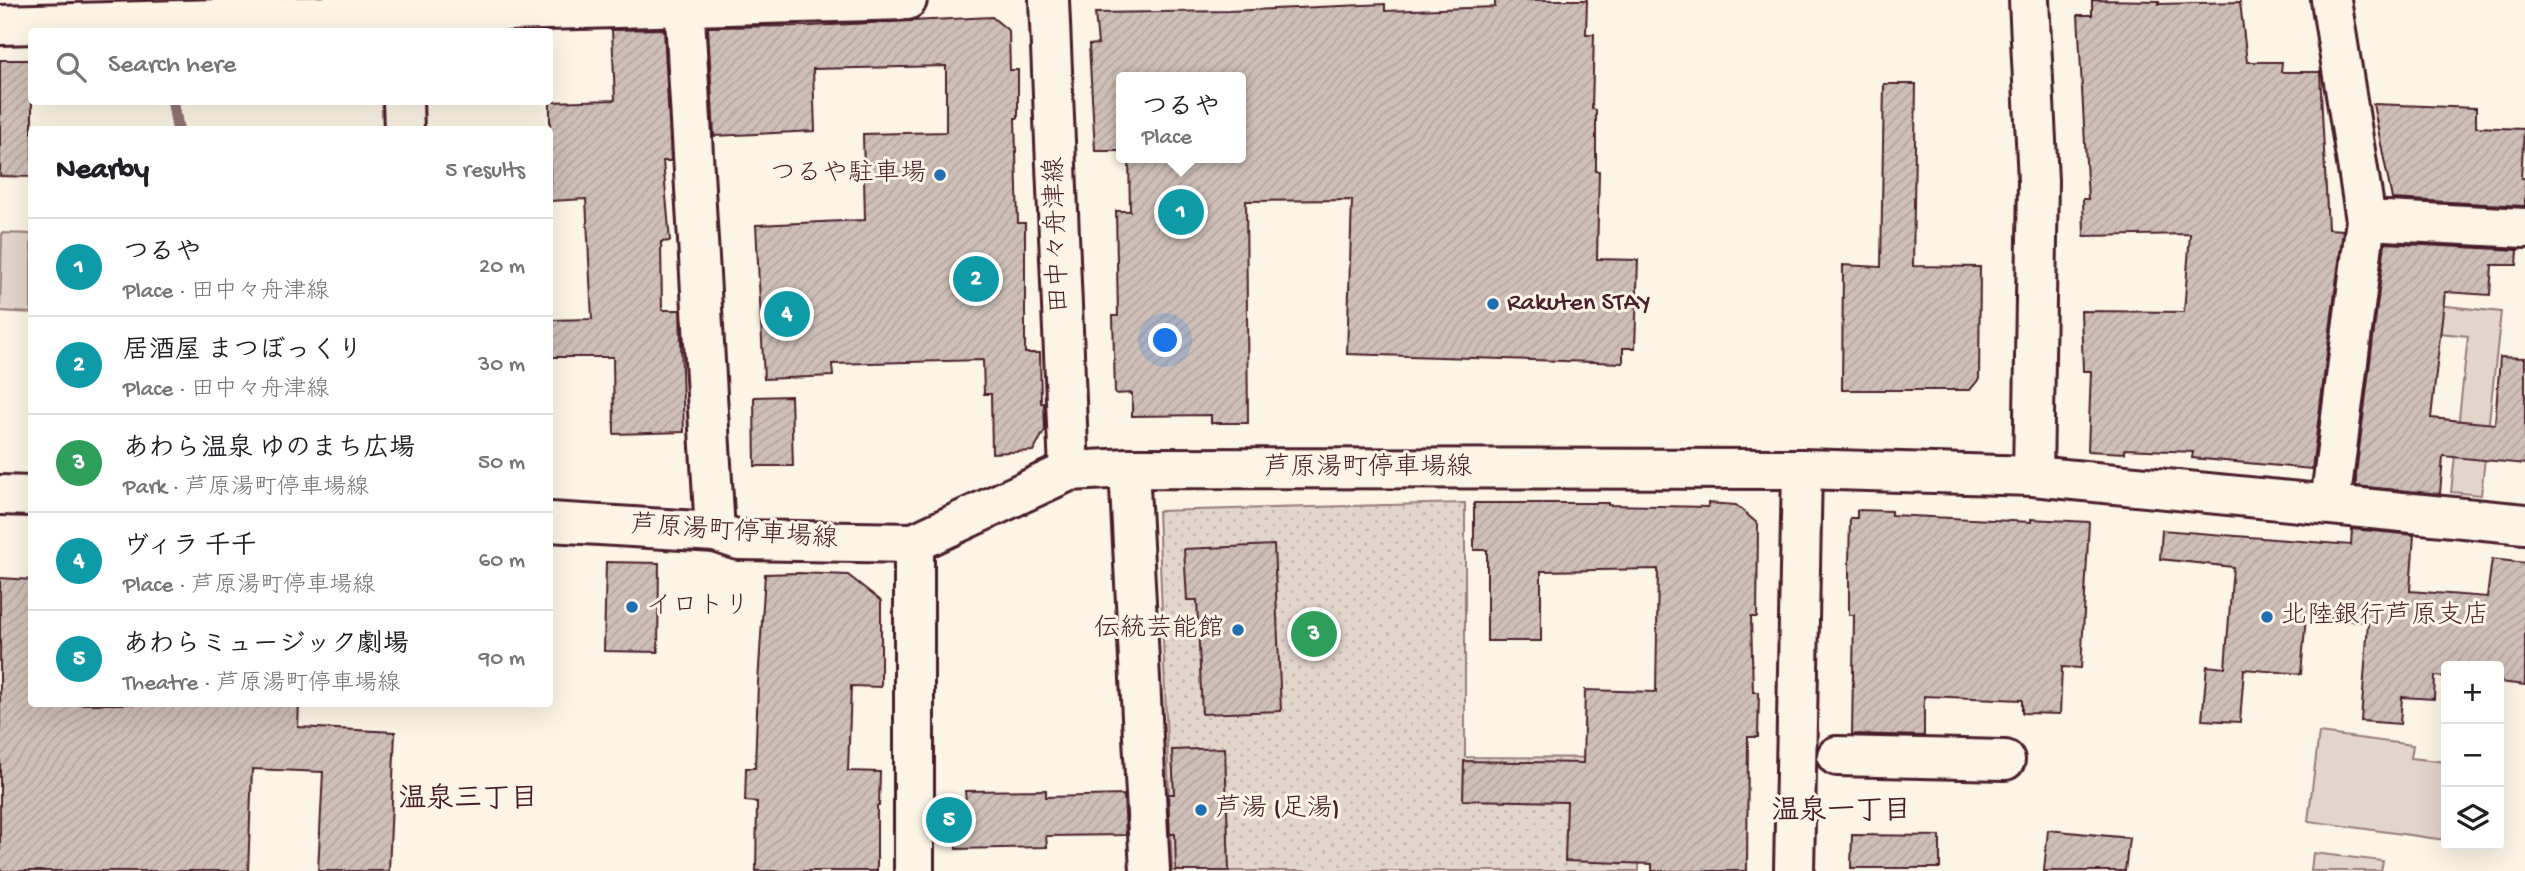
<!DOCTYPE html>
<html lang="en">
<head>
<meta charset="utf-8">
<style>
	:root { --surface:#fff; --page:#f2f2f2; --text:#202124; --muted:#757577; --line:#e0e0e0; --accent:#1f6fb2 }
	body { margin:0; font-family:"Gochi Hand","Klee One",sans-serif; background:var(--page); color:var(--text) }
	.controls { position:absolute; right:21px; bottom:21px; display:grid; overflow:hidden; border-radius:7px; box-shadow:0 7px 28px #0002 }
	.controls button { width:63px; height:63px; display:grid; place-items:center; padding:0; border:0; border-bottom:2px solid var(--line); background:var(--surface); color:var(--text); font:35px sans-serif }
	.you { position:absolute; left:1166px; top:341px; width:24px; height:24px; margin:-18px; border:5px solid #fff; border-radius:50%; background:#1a73e8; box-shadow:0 0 0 10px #1a73e833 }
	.badge { display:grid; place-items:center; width:46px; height:46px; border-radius:50%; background:var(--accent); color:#fff; font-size:23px; font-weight:700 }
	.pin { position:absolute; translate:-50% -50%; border:4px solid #fff; box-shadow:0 2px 7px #0006 }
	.popup { position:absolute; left:1116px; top:72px; width:130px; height:91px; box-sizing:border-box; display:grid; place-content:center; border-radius:7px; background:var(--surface); filter:drop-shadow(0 2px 5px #0005); font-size:23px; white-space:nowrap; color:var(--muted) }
	.popup b { font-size:26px; color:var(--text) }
	.popup::after { content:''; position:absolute; left:50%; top:100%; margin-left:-14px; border:14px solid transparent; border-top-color:var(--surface) }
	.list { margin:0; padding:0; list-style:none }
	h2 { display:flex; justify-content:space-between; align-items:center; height:91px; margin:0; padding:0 28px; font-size:30px }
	h2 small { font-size:23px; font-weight:400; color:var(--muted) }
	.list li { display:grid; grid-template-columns:46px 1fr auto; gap:21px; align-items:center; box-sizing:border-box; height:98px; padding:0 28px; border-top:2px solid var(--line) }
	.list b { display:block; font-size:26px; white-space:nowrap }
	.list p { margin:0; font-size:23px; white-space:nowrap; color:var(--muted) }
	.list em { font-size:23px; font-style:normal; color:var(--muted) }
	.icon { flex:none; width:38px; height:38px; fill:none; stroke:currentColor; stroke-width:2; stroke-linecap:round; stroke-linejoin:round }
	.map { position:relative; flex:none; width:2525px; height:871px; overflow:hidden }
	.search { position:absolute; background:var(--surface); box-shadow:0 7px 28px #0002; left:28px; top:28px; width:525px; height:77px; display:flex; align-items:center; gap:18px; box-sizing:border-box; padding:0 24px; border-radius:7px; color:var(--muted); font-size:26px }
	.panel { position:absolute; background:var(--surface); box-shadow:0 7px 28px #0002; left:28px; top:126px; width:525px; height:581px; border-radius:7px }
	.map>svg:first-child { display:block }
	.grass { fill:#e2d5ca; stroke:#967a7a; stroke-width:2 }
	.park { fill:url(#park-dots); stroke:#967a7a; stroke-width:2 }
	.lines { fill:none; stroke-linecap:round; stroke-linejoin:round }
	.stream { stroke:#917474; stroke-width:12 }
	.building { fill:url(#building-hatch); stroke:#4a1f2b; stroke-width:2 }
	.minor-casing { stroke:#4a1f2b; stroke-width:44 }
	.major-casing { stroke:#4a1f2b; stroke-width:44 }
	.minor { stroke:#fcf5e5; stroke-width:38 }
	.major { stroke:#fcf5e5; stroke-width:38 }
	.poi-dot { fill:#1f6fb2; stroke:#fcf5e5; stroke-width:2.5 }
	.labels { text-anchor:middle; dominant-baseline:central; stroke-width:6; stroke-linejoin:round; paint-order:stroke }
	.poi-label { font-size:26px; fill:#4a1f2b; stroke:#fcf5e5; text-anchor:start }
	.street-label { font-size:26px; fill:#4a1f2b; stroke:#fcf5e5 }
	.neighbourhood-label { font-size:28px; font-weight:bold; fill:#4a1f2b; stroke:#fcf5e5 }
</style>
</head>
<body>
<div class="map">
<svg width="2525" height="871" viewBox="0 0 2525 871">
	<defs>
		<pattern id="park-dots" width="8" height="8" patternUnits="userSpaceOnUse" patternTransform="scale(1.75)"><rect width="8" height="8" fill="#e2d5ca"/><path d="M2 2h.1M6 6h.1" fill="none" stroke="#c3b6ae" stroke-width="1.8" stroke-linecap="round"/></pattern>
		<pattern id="building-hatch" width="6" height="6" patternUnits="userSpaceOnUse" patternTransform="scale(1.75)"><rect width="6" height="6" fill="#cfc0b7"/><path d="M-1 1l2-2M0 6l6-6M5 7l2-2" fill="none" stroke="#b3a59e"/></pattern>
	</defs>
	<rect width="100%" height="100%" fill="#fcf5e5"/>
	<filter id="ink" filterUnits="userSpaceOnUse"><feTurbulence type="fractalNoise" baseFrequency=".0143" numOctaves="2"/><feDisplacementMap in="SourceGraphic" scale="14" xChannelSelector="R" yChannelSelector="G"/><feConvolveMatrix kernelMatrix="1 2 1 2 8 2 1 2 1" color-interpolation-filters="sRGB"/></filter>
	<g filter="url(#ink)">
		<path class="grass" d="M2,233L31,234V313L0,311Z
			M2374,298L2501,312L2481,495L2451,492L2468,336L2372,326Z
			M2319,733L2413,745L2411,758L2446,762V840L2308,821Z
			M2313,853L2383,861L2381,871H2311Z"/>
		<path class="park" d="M1465,503V757L1640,758L1639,871H1172L1158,511Z"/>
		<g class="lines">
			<path class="stream" d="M173,102L178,130"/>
		</g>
		<path class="building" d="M1495,0H1587L1586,34H1594L1592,109L1596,110V171H1599L1597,259L1638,260L1635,348H1623V363L1347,354L1352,200L1246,201L1248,423H1211V415L1132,416V393L1115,394L1113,316H1118L1116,211H1130L1129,158H1241V77H1122V151H1095L1089,45L1098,44L1095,13L1229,11L1385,4V11L1495,7Z
			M2092,0L2159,1V4L2240,2L2247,62H2282L2281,72H2320L2328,229L2343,230L2312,469L2192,458L2193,452L2125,449V453L2088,451L2091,371H2083L2081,311L2184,312L2190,234L2084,236L2083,199H2088L2078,15H2092Z
			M992,17L1009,31L1010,70H1018V118H1015L1018,223H1025V353H1040L1041,403H1044L1045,430L1033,451L992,453L991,394H984L983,360L832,364L833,376L764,379L756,225L865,220L863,134L946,132V66L813,69L815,131L714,136L708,27L810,26Z
			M664,29L671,161H663L670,241L661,242L662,310H680L684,432L614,434L613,357H550V320L592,319L586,199L550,201V102L615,100L612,30Z
			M0,60H32V177L0,176Z
			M1884,84H1916L1913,266L1980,267L1979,379L1970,390H1842L1843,265L1881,267Z
			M2373,104L2476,108V127L2524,129L2521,178H2525V206L2392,199Z
			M2385,243L2518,250L2517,265H2492L2490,295L2445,292L2431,418L2495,424L2500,357L2525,358V464L2443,456L2440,494L2356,486V474Z
			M791,396L793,466H755L754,397Z
			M1474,503H1608V505L1708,507V503L1736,505L1758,524L1757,617H1751L1753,692H1759L1758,737H1748L1747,871H1652V864L1565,861L1567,802L1463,800L1464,761L1583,763L1585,690L1656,692L1658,569L1541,571V641H1487V550H1474Z
			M1857,510L1891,511V515L2031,522V519L2089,522L2081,668L2062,667L2060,714L2022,713V700L1924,696V736L1852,734L1854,615H1849V564L1850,518H1857Z
			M2352,529L2414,535L2410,591L2487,597L2492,559L2525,563V685L2499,682V666H2446V677L2435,676L2434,699L2402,697L2400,724L2361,721L2368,622L2306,617L2301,674L2244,669L2240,722L2202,720L2207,666L2225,668L2233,567L2160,559L2162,530L2351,545Z
			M1274,545L1281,711L1202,714L1197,600H1187L1184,549Z
			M606,562L659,563L658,652L604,651Z
			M799,573L848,575L881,601V687L851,686L848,771L880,772L879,806H877V871H756L757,802L745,801L746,768H755L758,683L765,574Z
			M0,578L32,580V704H299L298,727L395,732L389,871H318L323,772L252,769L248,871H0Z
			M1225,748L1229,871H1176L1175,834H1170L1168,794H1174L1172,750Z
			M1046,790V797L1124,795L1126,835L1046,836L1047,847L956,849L955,802H966L965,791Z
			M2048,830L2129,838L2125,871H2044Z
			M1852,835L1940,836V868H1851Z"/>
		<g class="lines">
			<defs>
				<path id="minor" d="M684,0L715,532
					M1049,0L1069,471
					M2029,0L2038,181L2033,476
					M0,25L907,0
					M403,102L404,130
					M2366,220L2525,228
					M1129,468L1150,871
					M1802,469L2033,476L2525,524
					M2330,504L2366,220L2331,0
					M914,543V871
					M1837,756L2005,760"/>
				<path id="major" d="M0,495L32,496
					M550,522L715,532L739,540L914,543L1069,471L1129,468L1802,469L1794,871"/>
			</defs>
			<use href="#minor" class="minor-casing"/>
			<use href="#major" class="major-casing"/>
			<use href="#minor" class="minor"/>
			<use href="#major" class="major"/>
		</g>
	</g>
	<g class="poi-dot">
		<circle cx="940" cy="175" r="7"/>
		<circle cx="1493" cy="304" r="7"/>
		<circle cx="632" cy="607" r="7"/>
		<circle cx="2267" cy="617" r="7"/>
		<circle cx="1238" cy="630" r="7"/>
		<circle cx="1201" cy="810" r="7"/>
	</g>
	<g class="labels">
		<g class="poi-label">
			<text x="926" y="175" text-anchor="end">つるや駐車場</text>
			<text x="1507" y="304">Rakuten STAY</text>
			<text x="646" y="607">イロトリ</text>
			<text x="2281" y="617">北陸銀行芦原支店</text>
			<text x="1224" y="630" text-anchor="end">伝統芸能館</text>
			<text x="1215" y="810">芦湯 (足湯)</text>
		</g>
		<g class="street-label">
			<text transform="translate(1059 235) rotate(-92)">田中々舟津線</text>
			<text x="1368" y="469">芦原湯町停車場線</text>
			<text transform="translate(734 534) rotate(4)">芦原湯町停車場線</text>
		</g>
		<g class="neighbourhood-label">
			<text x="468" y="800">温泉三丁目</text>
			<text x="1841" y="812">温泉一丁目</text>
		</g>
	</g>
</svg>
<div class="controls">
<button>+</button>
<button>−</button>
<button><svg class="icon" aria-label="layers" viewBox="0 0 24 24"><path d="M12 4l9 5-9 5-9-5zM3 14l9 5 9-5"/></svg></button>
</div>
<div class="you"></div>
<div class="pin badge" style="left:1181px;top:212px;background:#0f9aa8">1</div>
<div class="popup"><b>つるや</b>Place</div>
<div class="pin badge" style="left:976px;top:279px;background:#0f9aa8">2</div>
<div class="pin badge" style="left:1314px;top:634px;background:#2e9e5b">3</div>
<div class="pin badge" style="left:787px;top:314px;background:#0f9aa8">4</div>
<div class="pin badge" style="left:949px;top:820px;background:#0f9aa8">5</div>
<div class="search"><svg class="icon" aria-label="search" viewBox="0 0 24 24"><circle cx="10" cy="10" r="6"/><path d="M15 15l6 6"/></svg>Search here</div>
<section class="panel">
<h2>Nearby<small>5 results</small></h2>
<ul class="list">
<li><span class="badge" style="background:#0f9aa8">1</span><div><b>つるや</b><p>Place · 田中々舟津線</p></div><em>20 m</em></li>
<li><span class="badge" style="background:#0f9aa8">2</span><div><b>居酒屋 まつぼっくり</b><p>Place · 田中々舟津線</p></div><em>30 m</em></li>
<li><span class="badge" style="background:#2e9e5b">3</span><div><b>あわら温泉 ゆのまち広場</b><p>Park · 芦原湯町停車場線</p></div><em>50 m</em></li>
<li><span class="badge" style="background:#0f9aa8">4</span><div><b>ヴィラ 千千</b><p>Place · 芦原湯町停車場線</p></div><em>60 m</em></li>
<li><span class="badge" style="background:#0f9aa8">5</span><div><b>あわらミュージック劇場</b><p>Theatre · 芦原湯町停車場線</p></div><em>90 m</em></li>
</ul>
</section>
</div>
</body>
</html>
